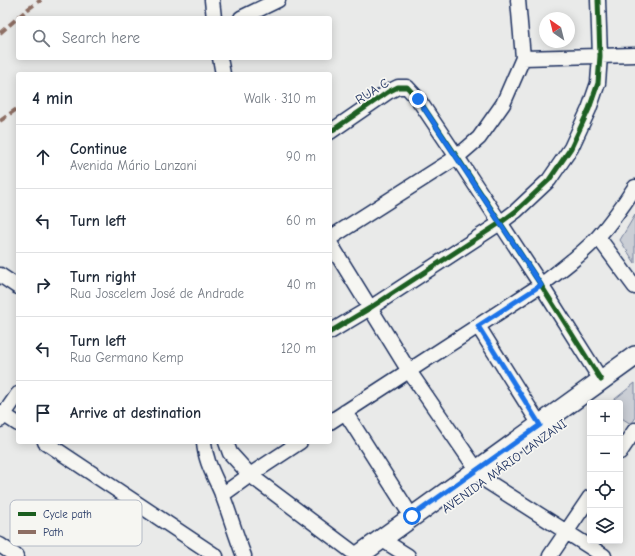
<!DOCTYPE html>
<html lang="en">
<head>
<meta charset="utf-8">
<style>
	:root { --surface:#fff; --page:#f2f2f3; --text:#1f2937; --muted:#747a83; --line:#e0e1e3 }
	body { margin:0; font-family:"Comic Neue",sans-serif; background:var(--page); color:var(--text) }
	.controls { position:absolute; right:12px; bottom:12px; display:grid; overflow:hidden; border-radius:4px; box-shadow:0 2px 10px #0003 }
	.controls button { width:36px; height:36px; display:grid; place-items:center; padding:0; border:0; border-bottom:1px solid var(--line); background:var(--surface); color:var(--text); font:20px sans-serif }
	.compass { position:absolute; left:539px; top:12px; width:36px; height:36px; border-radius:50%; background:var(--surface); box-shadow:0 2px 10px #0003; rotate:325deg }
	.stop { position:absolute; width:12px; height:12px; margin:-9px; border:3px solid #1a73e8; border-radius:50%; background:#fff }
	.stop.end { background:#1a73e8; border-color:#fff; box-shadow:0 1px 4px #0008 }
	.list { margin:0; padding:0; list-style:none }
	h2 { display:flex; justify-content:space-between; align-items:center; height:52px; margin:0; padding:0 16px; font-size:17px }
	h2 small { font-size:13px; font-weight:400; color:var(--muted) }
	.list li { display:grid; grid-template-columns:26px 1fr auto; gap:12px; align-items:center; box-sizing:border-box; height:64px; padding:0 16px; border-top:1px solid var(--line) }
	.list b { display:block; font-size:15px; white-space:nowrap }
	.list p { margin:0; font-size:13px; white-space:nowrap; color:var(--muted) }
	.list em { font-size:13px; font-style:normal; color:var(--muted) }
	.icon { flex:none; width:22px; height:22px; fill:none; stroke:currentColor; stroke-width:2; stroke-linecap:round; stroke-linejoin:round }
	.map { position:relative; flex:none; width:635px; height:556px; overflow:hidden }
	.search { position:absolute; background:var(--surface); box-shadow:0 2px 10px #0003; left:16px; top:16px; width:316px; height:44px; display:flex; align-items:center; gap:10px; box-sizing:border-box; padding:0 14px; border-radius:4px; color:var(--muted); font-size:15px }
	.panel { position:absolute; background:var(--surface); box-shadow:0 2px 10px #0003; left:16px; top:72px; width:316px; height:372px; border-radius:4px }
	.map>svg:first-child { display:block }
	.green { fill:#caced5; stroke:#727e9a }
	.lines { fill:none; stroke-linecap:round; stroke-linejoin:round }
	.street-casing { stroke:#1b2f5e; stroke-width:17 }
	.secondary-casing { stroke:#1b2f5e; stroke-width:22 }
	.street { stroke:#f6f6f2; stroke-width:14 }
	.secondary { stroke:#f6f6f2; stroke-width:19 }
	.quiet { stroke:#8d6e63; stroke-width:4; stroke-dasharray:8 4; stroke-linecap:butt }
	.cycleway-casing { stroke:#f6f6f2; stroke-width:8 }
	.cycleway { stroke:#1b5e20; stroke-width:5 }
	.route { stroke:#1a73e8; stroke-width:5 }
	.labels { text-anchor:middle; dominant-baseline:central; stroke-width:3.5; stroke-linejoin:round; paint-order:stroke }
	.street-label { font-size:13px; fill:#1b2f5e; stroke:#f6f6f2 }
	.key { fill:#f6f6f2; stroke:#b4bac6; stroke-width:1 }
	.key-label { font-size:11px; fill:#1b2f5e }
</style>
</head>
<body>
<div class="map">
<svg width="635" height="556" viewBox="0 0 635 556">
	<rect width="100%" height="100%" fill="#e9eae9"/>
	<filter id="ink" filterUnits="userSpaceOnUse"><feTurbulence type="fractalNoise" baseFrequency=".025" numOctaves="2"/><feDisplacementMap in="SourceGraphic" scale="8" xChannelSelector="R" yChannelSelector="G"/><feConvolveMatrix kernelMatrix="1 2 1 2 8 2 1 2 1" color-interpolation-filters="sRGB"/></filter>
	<g filter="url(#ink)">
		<path class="green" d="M635,215V263L620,240Z
			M635,383V419L631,424L620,417V403H610Z"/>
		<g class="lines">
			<defs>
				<path id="street" d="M212,0L214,18
					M241,18L278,0
					M220,58L223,74
					M523,58L635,55
					M330,132L388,92L398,87H407L418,99L457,157L541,285L601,380
					M598,237L635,287
					M330,238L457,157L479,138L503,104L523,58L518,0
					M330,243L409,371L477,470L485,480L604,556
					M0,275L18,287
					M478,326L540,425
					M330,332L370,308L500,223L516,211L549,180L571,148L589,109L598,83L600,56L598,0
					M0,412L18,424
					M345,412L412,517
					M0,420L18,394
					M330,422L541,285C561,270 581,255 598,237C612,221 624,204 635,187
					M45,442L216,556
					M204,442C205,461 215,477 222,494C230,515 236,536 244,556
					M226,442L230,453L250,475L358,556
					M620,452L635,430
					M222,495L250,475L300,442
					M381,539L408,556
					M0,545L16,556
					M550,556L590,497"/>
				<path id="secondary" d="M358,556L635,356"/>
			</defs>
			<use href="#street" class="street-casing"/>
			<use href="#secondary" class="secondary-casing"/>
			<use href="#street" class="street"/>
			<use href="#secondary" class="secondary"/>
			<path class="quiet" d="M0,33L28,9L41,0
				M0,121L18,108"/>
			<defs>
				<path id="cycleway" d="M330,132L388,92L398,87H407L418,99L457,157L541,285L601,380
					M330,332L370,308L500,223L516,211L549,180L571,148L589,109L598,83L600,56L598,0"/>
			</defs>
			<use href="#cycleway" class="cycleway-casing"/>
			<use href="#cycleway" class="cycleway"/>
		</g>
	</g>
	<g class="lines" filter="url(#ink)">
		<path class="route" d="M412,516L540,425L478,326L541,285L418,99"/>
	</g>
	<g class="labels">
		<g class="street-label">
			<text transform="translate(372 91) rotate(-32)">RUA C</text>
			<text transform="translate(504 466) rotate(-36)">AVENIDA MÁRIO LANZANI</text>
		</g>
	</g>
	<rect x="10" y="500" width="132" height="46" rx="6" class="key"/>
	<rect x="18" y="512" width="18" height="4" fill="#1b5e20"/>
	<rect x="18" y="530" width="18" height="4" fill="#8d6e63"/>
	<g class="key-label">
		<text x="43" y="518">Cycle path</text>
		<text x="43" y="536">Path</text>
	</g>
</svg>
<div class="controls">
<button>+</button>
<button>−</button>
<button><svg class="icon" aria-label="locate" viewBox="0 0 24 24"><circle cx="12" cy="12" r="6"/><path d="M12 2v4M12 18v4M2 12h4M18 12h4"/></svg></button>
<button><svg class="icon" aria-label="layers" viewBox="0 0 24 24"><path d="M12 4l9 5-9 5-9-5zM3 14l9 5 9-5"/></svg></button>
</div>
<svg class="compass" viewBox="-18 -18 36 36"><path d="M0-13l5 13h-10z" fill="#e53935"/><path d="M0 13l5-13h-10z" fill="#747a83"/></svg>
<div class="stop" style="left:412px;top:516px"></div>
<div class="stop end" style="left:418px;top:99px"></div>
<div class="search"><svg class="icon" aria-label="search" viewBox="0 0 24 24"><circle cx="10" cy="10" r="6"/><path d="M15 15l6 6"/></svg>Search here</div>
<section class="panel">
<h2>4 min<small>Walk · 310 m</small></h2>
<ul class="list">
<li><svg class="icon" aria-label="ahead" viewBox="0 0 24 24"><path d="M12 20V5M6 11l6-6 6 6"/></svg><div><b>Continue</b><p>Avenida Mário Lanzani</p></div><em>90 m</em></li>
<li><svg class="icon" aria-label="left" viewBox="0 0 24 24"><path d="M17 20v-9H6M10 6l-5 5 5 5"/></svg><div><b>Turn left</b></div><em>60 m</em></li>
<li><svg class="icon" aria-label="right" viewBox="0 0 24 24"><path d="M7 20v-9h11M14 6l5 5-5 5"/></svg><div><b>Turn right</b><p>Rua Joscelem José de Andrade</p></div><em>40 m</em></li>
<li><svg class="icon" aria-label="left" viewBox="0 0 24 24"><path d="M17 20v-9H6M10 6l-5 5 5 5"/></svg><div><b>Turn left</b><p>Rua Germano Kemp</p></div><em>120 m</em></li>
<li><svg class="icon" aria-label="arrive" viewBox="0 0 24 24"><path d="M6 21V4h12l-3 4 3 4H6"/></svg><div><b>Arrive at destination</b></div></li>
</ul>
</section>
</div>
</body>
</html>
